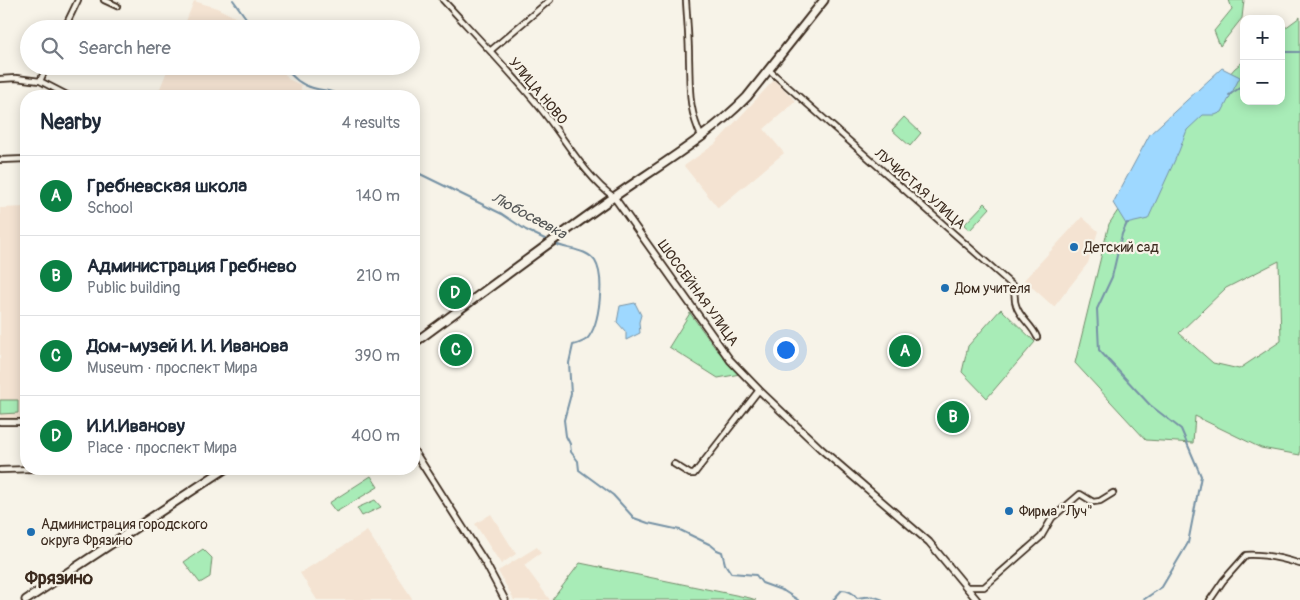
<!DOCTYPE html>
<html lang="en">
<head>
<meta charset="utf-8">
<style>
	:root { --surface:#fff; --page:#f6f6f7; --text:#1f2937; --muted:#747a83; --line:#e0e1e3; --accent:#0b8043 }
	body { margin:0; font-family:Pangolin,sans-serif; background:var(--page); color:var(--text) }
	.controls { position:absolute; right:15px; top:15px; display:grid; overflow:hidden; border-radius:10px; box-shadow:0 2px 12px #0003 }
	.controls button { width:45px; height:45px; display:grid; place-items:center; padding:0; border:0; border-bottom:1px solid var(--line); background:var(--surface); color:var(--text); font:25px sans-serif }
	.you { position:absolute; left:785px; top:349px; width:18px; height:18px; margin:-12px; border:4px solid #fff; border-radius:50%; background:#1a73e8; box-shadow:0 0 0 8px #1a73e833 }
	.badge { display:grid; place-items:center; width:32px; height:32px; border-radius:50%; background:var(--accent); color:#fff; font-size:16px; font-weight:700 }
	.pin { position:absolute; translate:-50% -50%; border:2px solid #fff; box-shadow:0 1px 5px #0006 }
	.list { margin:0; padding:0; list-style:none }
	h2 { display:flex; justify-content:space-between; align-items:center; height:65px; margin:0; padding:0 20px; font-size:21px }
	h2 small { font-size:16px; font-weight:400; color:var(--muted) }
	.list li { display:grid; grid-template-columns:32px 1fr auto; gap:15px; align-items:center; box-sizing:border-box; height:80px; padding:0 20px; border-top:1px solid var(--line) }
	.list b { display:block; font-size:19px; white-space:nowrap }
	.list p { margin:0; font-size:16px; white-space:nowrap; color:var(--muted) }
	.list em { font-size:16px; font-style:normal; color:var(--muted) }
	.icon { flex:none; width:28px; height:28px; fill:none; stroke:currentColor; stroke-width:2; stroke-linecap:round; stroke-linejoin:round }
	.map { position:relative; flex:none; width:1300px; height:600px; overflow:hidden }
	.search { position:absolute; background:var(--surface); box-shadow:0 2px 12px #0003; left:20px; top:20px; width:400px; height:55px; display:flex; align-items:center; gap:12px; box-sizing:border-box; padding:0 18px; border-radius:28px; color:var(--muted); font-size:19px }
	.panel { position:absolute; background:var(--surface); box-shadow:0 2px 12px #0003; left:20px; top:90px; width:400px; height:385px; border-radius:20px }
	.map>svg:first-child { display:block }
	.built { fill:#f4e3d2 }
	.green { fill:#a8ecb7; stroke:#728b6a; fill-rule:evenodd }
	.water { fill:#9ed8ff; stroke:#7692a5 }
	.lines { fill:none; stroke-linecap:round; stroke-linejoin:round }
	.stream { stroke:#7692a5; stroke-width:2 }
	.minor-casing { stroke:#3b2a1e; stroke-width:8 }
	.tertiary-casing { stroke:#3b2a1e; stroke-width:9 }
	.primary-casing { stroke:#3b2a1e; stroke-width:11 }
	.minor { stroke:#f7f3e8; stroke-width:4.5 }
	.tertiary { stroke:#f7f3e8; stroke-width:5.5 }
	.primary { stroke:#f7f3e8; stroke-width:7 }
	.poi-dot { fill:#1f6fb2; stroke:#f7f3e8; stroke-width:2 }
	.labels { text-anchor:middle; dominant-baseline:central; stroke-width:4.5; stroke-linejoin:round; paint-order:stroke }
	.street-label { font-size:14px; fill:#3b2a1e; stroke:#f7f3e8 }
	.poi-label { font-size:14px; fill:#3b2a1e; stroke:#f7f3e8; text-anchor:start }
	.water-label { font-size:15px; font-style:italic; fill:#545656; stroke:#f7f3e8 }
	.district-label { font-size:19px; font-weight:bold; fill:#3b2a1e; stroke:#f7f3e8 }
</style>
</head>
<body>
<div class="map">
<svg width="1300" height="600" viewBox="0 0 1300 600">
	<rect width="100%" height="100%" fill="#f7f3e8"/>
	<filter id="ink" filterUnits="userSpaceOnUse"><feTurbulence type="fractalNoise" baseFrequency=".02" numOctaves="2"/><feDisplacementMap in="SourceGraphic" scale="10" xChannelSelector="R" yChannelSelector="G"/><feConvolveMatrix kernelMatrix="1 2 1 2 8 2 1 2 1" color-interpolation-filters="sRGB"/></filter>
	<g filter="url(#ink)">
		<path class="built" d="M194,1L217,8L233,16L246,25L247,29H183Z
			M169,66H280L288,79L301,85V96H157Z
			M774,80L796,101L764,129L784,153L718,208L684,166L715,144Z
			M26,207V419H0V208Z
			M1082,217L1098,231L1088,263L1054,307L1024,280Z
			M491,514L516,554L501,564L475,524Z
			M367,531L412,598L411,600H317L300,573Z
			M537,547L541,553L524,565L550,600H514L498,571Z"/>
		<path class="green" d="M1229,0H1244L1242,18L1220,46L1214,31L1232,9Z
			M1300,17V455L1261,448L1195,416L1193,443L1146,440L1075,363L1109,224L1141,175L1235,68L1244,61V101H1281V31ZM1279,261L1281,341L1239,369L1213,363L1179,333L1226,288Z
			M904,117L921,133L910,146L892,130Z
			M985,203L990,208L970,230L964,225Z
			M1001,309L1035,342L987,398L962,372L968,346Z
			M690,313L716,349L740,374L718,378L669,347Z
			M0,400H18V413L0,414Z
			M371,476L378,487L336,512L329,503Z
			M375,500L381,507L362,516L357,508Z
			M203,549L212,558L210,577L200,583L184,562Z
			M580,563L750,598L756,600H552Z"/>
		<path class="water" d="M1222,68L1240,77L1222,112L1215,115H1203L1187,130L1179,151L1148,219L1126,224L1113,203L1150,134Z
			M635,303L641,315L639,322L640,333L626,340V332L617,322L620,306Z"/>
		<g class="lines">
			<path class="stream" d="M233,0L254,29
				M1281,55L1284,52H1300
				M284,66C291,76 301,85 313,88C325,92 328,88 340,96
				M1229,95L1244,85
				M414,171L502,214L526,230L549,241
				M1127,223L1122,234L1112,277L1097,309L1099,350L1150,405L1181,429L1201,476L1188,543L1162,587L1143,600
				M553,243C566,250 586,248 595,261C605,277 600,325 587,339C583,342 577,344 573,345L569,363L571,394L564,420L566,436L570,444L571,452L578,461L579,470L613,495L634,518L648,523L680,530L711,545L717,550L722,552L725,564L731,573L756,575L762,583L784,591L798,600
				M833,600L842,590C847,590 854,593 857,598C869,597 870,594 883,600"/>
			<defs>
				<path id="minor" d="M104,0L117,6
					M443,0C476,36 510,71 541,109C562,135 587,179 614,197
					M686,0C687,19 689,39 689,58C690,89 688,109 702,138
					M64,29L78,0
					M490,51L550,0
					M769,70L1012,285C1017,296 1013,298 1016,305C1019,317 1032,325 1037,337
					M0,79L16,78L40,81L69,96
					M40,81L47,66
					M0,160L26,159
					M0,422H26
					M674,464L690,474H694L759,390
					M0,470L32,469
					M967,587H984L1041,537L1052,518L1080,494L1093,502L1100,501L1113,493
					M1210,600L1223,581L1246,555C1265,554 1282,558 1300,564"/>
				<path id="tertiary" d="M614,197L730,360L759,390L821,449L929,542L977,600
					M414,451L486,564L505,600"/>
				<path id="primary" d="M414,343C480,295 544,246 611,199C658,166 707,138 747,97L824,0
					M26,600L225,469"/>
			</defs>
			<use href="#minor" class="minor-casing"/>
			<use href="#tertiary" class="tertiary-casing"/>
			<use href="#primary" class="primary-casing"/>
			<use href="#minor" class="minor"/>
			<use href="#tertiary" class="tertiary"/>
			<use href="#primary" class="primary"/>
		</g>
	</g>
	<g class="poi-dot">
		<circle cx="1074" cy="247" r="5"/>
		<circle cx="945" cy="288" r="5"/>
		<circle cx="1009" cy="511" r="5"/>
		<circle cx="31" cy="532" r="5"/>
	</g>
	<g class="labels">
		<g class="street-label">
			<text transform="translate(538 91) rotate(50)">УЛИЦА НОВО</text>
			<text transform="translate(920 189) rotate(41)">ЛУЧИСТАЯ УЛИЦА</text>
			<text transform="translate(698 293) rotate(54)">ШОССЕЙНАЯ УЛИЦА</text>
		</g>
		<g class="poi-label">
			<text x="1084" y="247">Детский сад</text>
			<text x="955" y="288">Дом учителя</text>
			<text x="1019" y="511">Фирма "Луч"</text>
			<text x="41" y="524">Администрация городского<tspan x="41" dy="16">округа Фрязино</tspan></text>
		</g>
		<g class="water-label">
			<text transform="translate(529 216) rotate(28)">Любосеевка</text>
		</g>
		<g class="district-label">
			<text x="59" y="578">Фрязино</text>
		</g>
	</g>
</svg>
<div class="controls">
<button>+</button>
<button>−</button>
</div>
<div class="you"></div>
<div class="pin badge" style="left:905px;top:351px">A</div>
<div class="pin badge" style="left:953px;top:417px">B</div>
<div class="pin badge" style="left:456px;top:350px">C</div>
<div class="pin badge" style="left:455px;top:293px">D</div>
<div class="search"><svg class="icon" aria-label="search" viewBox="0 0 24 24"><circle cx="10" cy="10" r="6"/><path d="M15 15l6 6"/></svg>Search here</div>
<section class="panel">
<h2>Nearby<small>4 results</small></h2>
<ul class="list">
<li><span class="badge">A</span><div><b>Гребневская школа</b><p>School</p></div><em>140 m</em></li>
<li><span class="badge">B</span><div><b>Администрация Гребнево</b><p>Public building</p></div><em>210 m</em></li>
<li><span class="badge">C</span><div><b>Дом-музей И. И. Иванова</b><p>Museum · проспект Мира</p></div><em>390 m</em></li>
<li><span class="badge">D</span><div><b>И.И.Иванову</b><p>Place · проспект Мира</p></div><em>400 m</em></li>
</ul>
</section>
</div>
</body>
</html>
